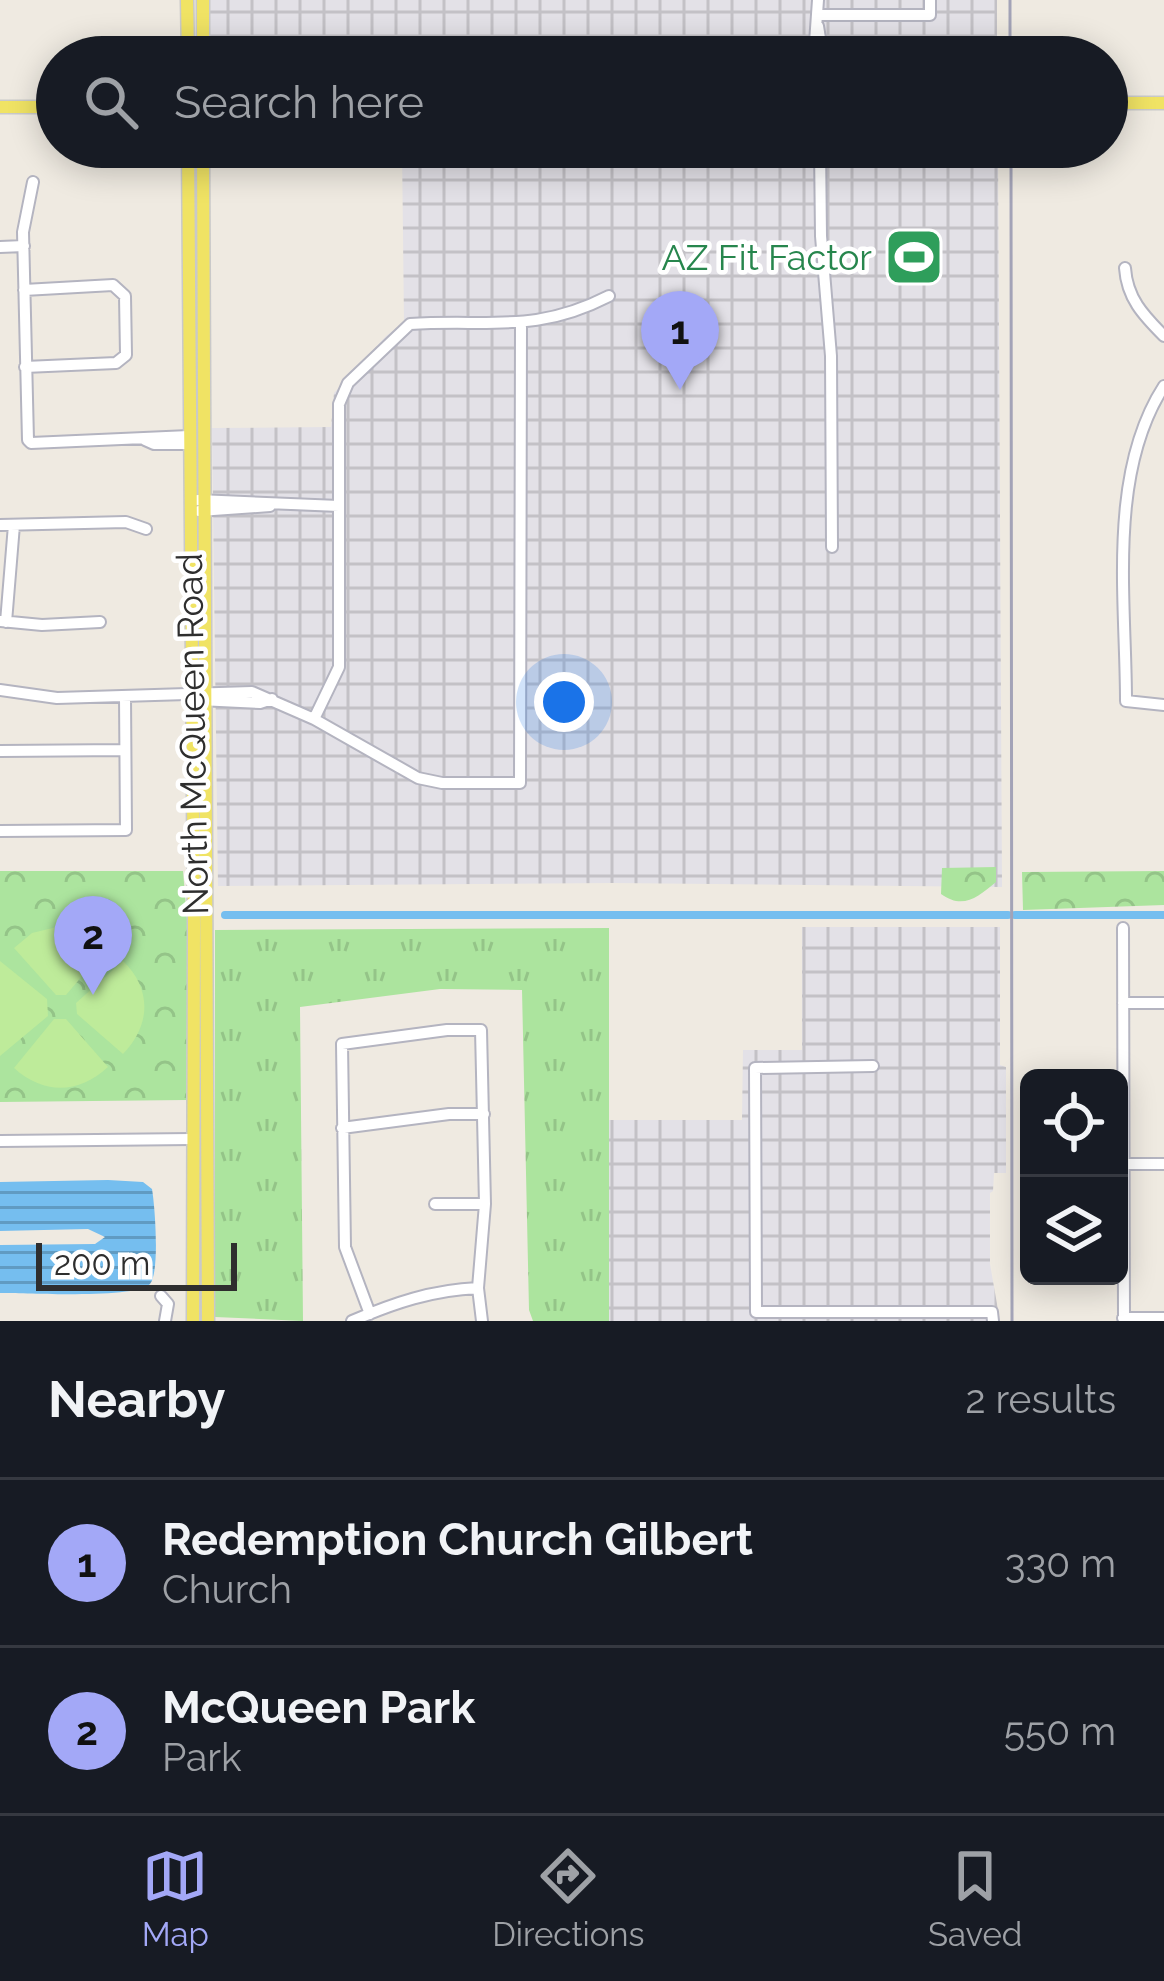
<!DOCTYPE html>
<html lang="en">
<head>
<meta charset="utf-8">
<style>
	:root { --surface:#171b24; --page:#242831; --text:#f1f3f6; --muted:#9ea1a6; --line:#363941; --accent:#a3a8f7 }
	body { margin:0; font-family:Raleway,sans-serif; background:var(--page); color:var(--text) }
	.controls { position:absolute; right:36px; bottom:36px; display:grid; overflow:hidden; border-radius:18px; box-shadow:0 6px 30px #0003 }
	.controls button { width:108px; height:108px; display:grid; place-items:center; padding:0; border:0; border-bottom:3px solid var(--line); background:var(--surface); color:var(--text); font:60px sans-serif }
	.scale { position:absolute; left:36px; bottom:30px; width:201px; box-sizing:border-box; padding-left:12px; border:6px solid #2e2e2e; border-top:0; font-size:33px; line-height:42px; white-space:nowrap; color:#2e2e2e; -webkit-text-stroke:9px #fff; paint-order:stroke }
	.you { position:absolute; left:564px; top:702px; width:42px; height:42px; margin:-30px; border:9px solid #fff; border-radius:50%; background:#1a73e8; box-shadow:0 0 0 18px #1a73e833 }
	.badge { display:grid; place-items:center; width:78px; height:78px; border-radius:50%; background:var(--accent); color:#111; font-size:39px; font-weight:700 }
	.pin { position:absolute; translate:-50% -99px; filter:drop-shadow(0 3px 6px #0008) }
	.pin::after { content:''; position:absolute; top:63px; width:42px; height:36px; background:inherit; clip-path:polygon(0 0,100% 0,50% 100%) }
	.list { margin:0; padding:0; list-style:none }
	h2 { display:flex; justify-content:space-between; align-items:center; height:156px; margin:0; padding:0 48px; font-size:51px }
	h2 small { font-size:39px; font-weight:400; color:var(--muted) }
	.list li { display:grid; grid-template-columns:78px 1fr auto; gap:36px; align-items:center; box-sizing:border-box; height:168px; padding:0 48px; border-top:3px solid var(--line) }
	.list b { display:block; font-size:45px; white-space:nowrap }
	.list p { margin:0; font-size:39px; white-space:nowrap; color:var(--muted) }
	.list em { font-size:39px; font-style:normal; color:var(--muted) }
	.icon { flex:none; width:66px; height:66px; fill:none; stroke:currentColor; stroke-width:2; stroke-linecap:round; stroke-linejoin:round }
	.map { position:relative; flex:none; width:1164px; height:1321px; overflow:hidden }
	.search { position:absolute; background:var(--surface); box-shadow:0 6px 30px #0003; left:36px; right:36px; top:36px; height:132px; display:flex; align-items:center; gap:30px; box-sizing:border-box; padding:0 42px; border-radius:66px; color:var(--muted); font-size:45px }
	.sheet { height:492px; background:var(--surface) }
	nav { display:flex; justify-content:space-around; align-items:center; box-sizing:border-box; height:168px; border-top:3px solid var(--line); background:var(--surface); font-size:33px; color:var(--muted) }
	nav a { display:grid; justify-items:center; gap:6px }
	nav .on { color:var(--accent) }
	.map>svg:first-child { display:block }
	.industrial { fill:url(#industrial-grid) }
	.grass { fill:url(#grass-tufts) }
	.forest { fill:url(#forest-crowns) }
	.pitch { fill:#beeb9a }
	.water { fill:url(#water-rules) }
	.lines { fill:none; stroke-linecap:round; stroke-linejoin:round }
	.canal { stroke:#75beef; stroke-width:8 }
	.minor-casing { stroke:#b4b4c0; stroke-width:14 }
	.major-casing { stroke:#c9c9c9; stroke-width:15 }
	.minor { stroke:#fff; stroke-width:10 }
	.major { stroke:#f0e364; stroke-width:12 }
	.rail { stroke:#a3a3b7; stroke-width:3 }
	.labels { text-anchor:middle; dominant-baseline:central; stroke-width:9; stroke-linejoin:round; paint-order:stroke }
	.leisure-label { font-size:36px; fill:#27864d; stroke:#fff; text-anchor:end }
	.street-label { font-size:36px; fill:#2e2e2e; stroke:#fff }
</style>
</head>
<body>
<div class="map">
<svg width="1164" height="1321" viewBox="0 0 1164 1321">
	<defs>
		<pattern id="industrial-grid" width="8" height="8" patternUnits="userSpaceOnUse" patternTransform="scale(3)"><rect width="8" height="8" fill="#e3e1e7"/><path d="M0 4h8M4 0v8" fill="none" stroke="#c3c1c6"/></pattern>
		<pattern id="grass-tufts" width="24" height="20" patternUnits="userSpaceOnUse" patternTransform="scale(3)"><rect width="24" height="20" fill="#ace49e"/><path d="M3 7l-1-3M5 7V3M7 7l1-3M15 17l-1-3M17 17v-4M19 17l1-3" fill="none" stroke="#94c488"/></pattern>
		<pattern id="forest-crowns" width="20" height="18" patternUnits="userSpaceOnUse" patternTransform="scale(3)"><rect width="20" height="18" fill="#ace49e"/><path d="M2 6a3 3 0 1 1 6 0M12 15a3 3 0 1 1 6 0" fill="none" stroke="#94c488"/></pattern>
		<pattern id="water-rules" width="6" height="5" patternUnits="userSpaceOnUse" patternTransform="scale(3)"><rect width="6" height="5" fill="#75beef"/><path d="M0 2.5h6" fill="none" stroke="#609bc2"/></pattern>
	</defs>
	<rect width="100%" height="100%" fill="#efeae1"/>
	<path class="industrial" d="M210,0H997V57H210Z
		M402,147H998L1002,887L613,883L218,886L212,428L331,427L334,393L386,336L404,323Z
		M802,927H1000V1065L1006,1067V1173H994L993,1191L990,1193V1264L1000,1321H609L608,1120H742L743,1050H802Z"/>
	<path class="grass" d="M609,928V1321H533L529,1310L522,990L440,989L300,1007L303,1321L215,1317V930Z"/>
	<path class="forest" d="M996,867V882C978,897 963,910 941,894L942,868Z
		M0,871H183L188,931L186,1100L0,1102Z
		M1164,871V905L1023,910L1022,872Z"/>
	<path class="pitch" d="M57,927L85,931L107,947L66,995H56L14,948L32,933Z
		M0,961L47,999L48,1016L0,1056Z
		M123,961C152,989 151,1025 123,1054L77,1014L76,1003Z
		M54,1019H66L108,1067C79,1094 44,1095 14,1068Z"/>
	<path class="water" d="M108,1180L143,1182L152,1189C155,1206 160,1272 150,1284C137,1299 25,1293 0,1293V1245L95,1244L105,1237L88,1229L0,1231V1182Z"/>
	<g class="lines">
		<path class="canal" d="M225,915H1008
			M1015,915H1164"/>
		<defs>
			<path id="minor" d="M818,15H930V0
				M818,26L823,57
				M617,55V57
				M814,57L818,0
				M820,147L821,236L831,356L832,547
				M33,182L23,232L28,440L31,443L189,436
				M0,247L24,246
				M1125,268C1127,298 1143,315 1164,336
				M24,290L113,285L125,296L126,355L116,363L25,367
				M1164,386C1107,474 1126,600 1126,701L1164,705
				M145,440L154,444H189
				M198,500L339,506
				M199,511L270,506
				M0,525L126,522L146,529
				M0,621L42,625L100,622
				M6,622L14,525
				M0,690L57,698L252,692L314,719L418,778L442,783H520L521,324
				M199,700L260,703L272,699
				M314,719L339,667V404L348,383L410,324C489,319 535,334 609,296
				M0,751L125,750
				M0,831L126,830L125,697
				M1123,928L1124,1321
				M1123,1003H1164
				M873,1066L755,1068L756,1312H992L993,1321
				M342,1128L449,1114H484
				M0,1141L192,1139
				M1122,1164H1164
				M435,1204H485
				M161,1296L168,1304L165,1321
				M370,1314L345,1247L342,1044L447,1030H481L485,1204L478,1288L482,1321
				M1123,1318H1164
				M352,1321C394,1303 432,1290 478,1288"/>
			<path id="major" d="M187,0L188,57
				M203,0V57
				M1107,103H1164
				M0,107H43L57,112
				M188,147L194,925L193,1321
				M203,147L208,1321"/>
		</defs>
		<use href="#minor" class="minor-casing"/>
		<use href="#major" class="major-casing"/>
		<use href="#minor" class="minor"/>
		<use href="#major" class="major"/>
		<path class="rail" d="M1010,0V57
			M1011,147L1012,1321"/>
	</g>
	<defs>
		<symbol id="stadium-square" viewBox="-11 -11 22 22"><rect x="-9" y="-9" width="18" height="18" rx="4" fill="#2e9e5b" stroke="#fff"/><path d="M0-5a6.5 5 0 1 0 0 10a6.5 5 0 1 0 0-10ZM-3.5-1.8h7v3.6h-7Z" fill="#fff"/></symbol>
	</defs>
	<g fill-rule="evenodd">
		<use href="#stadium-square" x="881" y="224" width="66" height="66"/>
	</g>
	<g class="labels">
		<g class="leisure-label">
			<text x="872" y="257">AZ Fit Factor</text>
		</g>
		<g class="street-label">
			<text transform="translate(192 734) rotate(-91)">North McQueen Road</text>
		</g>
	</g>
</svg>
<div class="controls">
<button><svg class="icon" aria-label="locate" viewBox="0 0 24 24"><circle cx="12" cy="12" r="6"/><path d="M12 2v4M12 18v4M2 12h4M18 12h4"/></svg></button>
<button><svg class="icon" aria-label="layers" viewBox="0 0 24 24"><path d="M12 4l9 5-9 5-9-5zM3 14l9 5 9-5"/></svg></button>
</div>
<div class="scale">200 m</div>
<div class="you"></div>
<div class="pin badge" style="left:680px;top:390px">1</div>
<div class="pin badge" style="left:93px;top:995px">2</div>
<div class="search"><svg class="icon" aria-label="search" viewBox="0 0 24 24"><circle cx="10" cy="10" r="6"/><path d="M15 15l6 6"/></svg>Search here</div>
</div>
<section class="sheet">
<h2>Nearby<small>2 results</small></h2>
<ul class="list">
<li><span class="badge">1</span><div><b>Redemption Church Gilbert</b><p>Church</p></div><em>330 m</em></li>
<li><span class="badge">2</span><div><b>McQueen Park</b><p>Park</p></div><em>550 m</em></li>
</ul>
</section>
<nav>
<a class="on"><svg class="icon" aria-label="map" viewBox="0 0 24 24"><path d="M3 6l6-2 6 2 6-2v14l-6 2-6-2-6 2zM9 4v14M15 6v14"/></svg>Map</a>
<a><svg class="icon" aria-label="directions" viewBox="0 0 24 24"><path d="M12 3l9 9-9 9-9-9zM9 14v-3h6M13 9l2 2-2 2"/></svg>Directions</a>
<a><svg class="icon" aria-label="saved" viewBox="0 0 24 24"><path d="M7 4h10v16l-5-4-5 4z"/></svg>Saved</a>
</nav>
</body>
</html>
